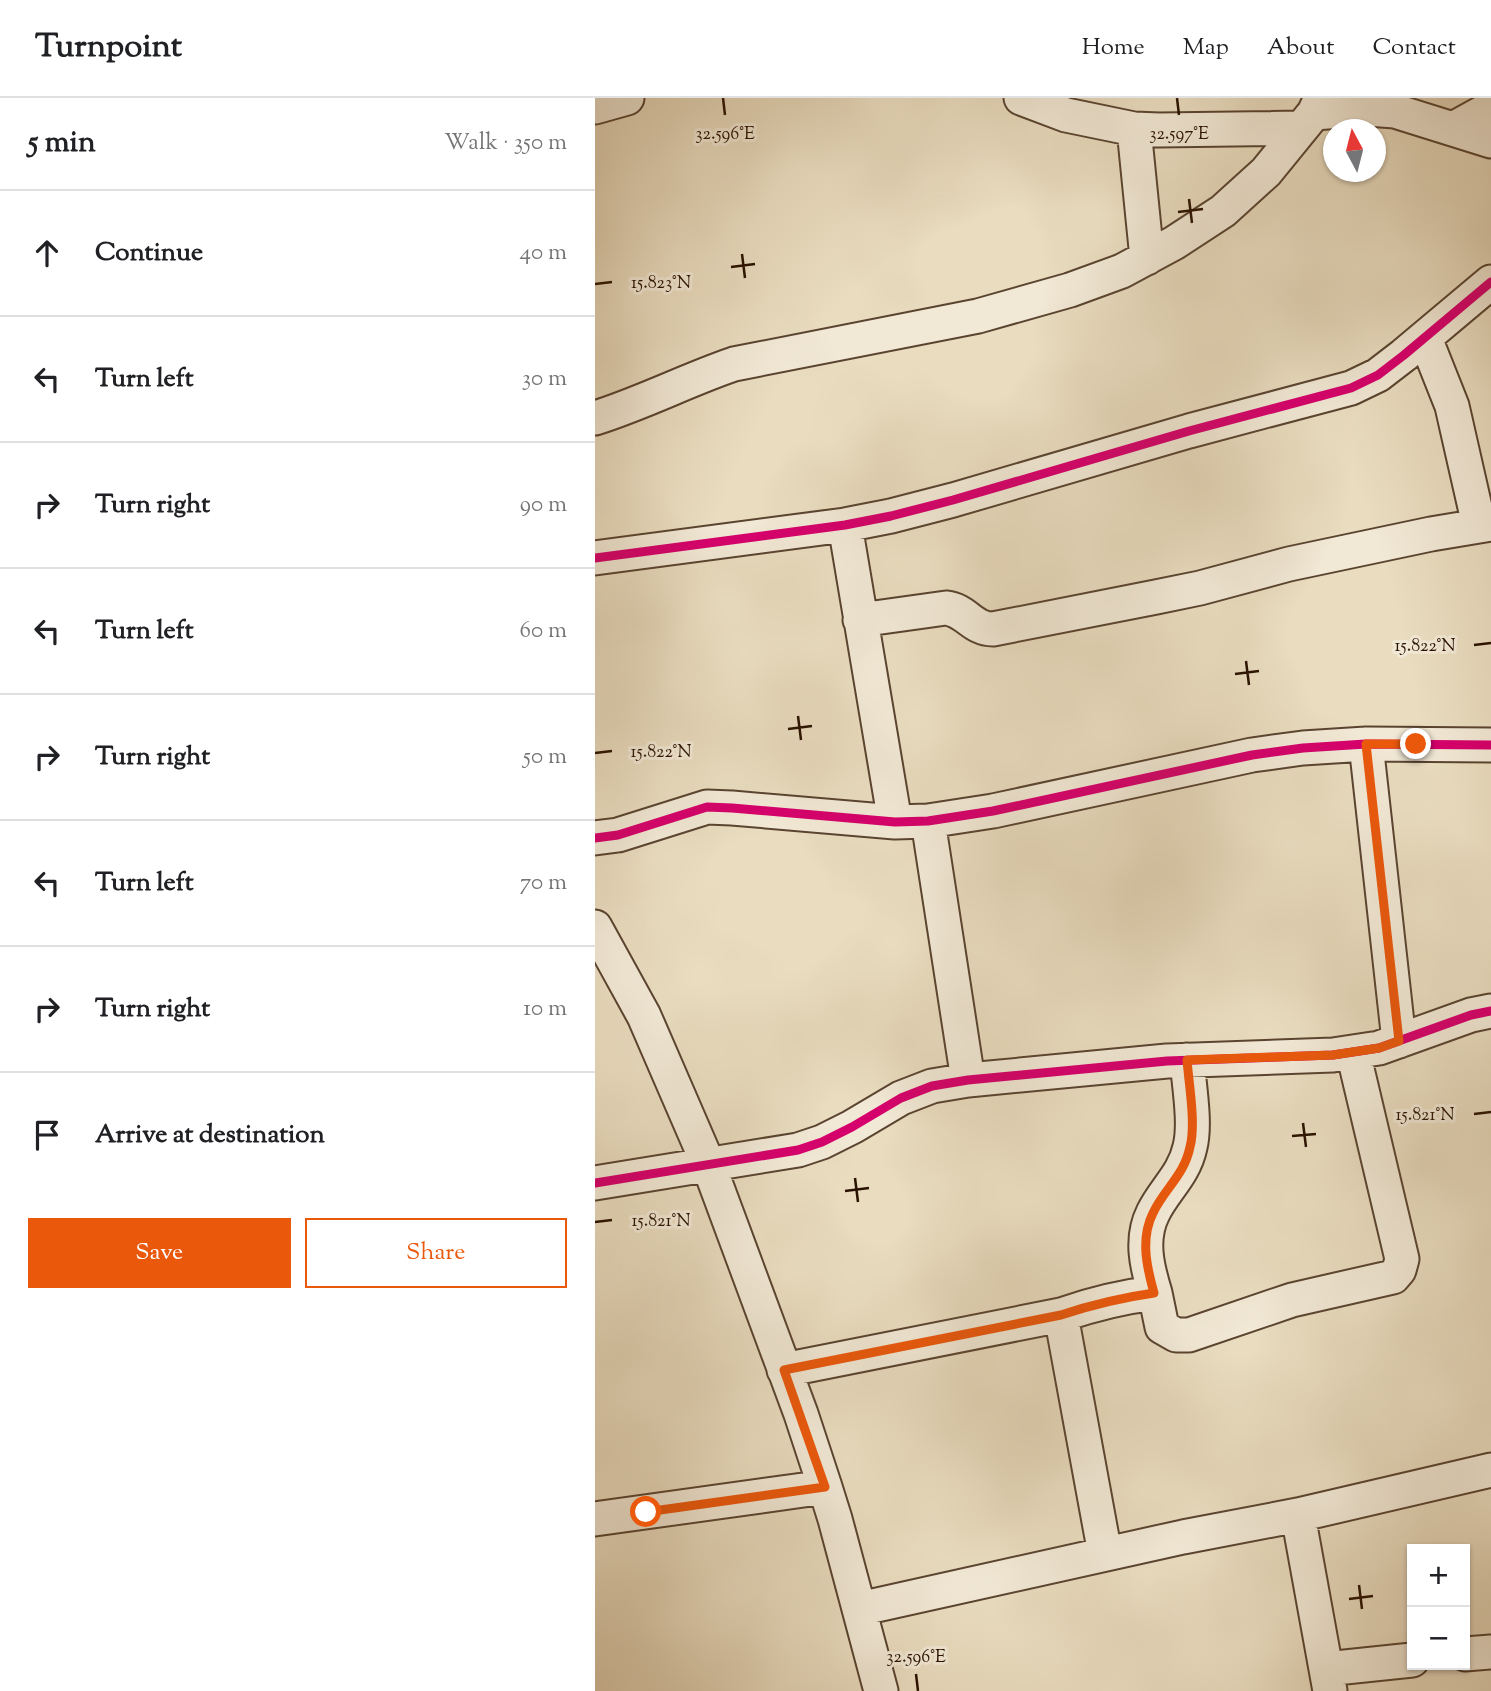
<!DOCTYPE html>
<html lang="en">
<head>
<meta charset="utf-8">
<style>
	:root { --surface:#fff; --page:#f2f2f2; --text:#202124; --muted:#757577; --line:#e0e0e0; --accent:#ea580c }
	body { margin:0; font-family:"Sorts Mill Goudy",serif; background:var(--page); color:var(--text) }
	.controls { position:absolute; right:21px; bottom:21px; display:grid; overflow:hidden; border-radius:0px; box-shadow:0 2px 5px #0004 }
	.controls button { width:63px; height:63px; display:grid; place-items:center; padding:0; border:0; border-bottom:2px solid var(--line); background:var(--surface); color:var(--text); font:35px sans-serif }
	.compass { position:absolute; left:728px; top:21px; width:63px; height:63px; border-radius:50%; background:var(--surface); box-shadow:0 2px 5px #0004; rotate:353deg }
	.stop { position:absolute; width:21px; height:21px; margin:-16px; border:5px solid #ea580c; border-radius:50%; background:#fff }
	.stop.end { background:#ea580c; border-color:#fff; box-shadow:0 2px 7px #0008 }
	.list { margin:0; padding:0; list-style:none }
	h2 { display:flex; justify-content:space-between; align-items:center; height:91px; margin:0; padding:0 28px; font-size:30px }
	h2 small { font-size:23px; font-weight:400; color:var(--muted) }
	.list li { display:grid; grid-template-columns:46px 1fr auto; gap:21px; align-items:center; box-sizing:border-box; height:126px; padding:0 28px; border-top:2px solid var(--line) }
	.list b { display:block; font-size:26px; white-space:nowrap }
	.list em { font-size:23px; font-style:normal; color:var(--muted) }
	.actions { display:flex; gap:14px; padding:21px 28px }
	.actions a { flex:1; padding:16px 0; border:2px solid var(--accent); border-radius:0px; text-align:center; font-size:24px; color:var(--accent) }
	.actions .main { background:var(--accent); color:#fff }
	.icon { flex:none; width:38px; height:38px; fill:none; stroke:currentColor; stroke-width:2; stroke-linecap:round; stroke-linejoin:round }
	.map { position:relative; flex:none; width:896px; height:1593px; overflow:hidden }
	header { display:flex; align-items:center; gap:42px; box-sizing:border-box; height:98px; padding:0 35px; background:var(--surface); border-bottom:2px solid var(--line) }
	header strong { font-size:33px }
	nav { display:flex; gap:38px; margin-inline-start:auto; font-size:24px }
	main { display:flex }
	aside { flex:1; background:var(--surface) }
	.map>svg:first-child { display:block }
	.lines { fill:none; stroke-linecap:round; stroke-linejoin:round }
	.street-casing { stroke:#5a4430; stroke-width:37 }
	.street { stroke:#f1e8d5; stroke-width:33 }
	.cycleway-casing { stroke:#f1e8d5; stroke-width:13 }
	.cycleway { stroke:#d6006c; stroke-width:9 }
	.route { stroke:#ea580c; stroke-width:9 }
	.ticks { fill:none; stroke:#2a1200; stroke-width:2.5 }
	.ticks-label { font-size:18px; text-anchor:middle; fill:#2a1200; stroke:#f1e8d5; stroke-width:6; stroke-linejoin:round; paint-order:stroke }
</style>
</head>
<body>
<header>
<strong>Turnpoint</strong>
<nav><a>Home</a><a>Map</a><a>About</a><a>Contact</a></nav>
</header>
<main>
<aside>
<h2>5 min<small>Walk · 350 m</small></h2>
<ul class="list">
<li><svg class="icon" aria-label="ahead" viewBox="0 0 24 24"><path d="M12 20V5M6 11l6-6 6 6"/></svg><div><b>Continue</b></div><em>40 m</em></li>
<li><svg class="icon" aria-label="left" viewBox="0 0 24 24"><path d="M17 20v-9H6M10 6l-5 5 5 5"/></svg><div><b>Turn left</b></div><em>30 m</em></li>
<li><svg class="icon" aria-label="right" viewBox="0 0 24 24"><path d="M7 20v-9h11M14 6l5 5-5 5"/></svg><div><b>Turn right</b></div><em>90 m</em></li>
<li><svg class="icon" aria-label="left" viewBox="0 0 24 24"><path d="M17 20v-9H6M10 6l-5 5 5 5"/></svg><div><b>Turn left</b></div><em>60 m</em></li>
<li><svg class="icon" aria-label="right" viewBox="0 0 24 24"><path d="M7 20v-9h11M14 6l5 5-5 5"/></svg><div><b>Turn right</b></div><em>50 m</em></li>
<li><svg class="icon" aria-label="left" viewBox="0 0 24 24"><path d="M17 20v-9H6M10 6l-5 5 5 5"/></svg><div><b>Turn left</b></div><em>70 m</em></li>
<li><svg class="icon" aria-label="right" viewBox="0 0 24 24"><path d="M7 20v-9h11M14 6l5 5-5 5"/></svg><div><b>Turn right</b></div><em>10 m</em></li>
<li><svg class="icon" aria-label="arrive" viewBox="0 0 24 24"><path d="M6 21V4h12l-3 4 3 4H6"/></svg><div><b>Arrive at destination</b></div></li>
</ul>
<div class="actions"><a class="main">Save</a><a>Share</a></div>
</aside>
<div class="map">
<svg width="896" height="1593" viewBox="0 0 896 1593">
	<rect width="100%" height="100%" fill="#e9dcbf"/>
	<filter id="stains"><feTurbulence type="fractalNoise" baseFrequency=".00286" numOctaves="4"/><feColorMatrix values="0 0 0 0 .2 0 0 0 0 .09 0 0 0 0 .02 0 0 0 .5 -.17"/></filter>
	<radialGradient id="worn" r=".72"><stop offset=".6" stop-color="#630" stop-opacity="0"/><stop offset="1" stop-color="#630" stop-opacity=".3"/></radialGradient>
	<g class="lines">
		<defs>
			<path id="street" d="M426,0L471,17L539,31L564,32L706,30
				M0,9L32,0
				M719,15L773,11L800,13L896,43
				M539,31L552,160
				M858,31L896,10
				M830,240L857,308L884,427
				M0,320C48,305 92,282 139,266L383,218L475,192L527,173L579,145L628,113L671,74L719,15L726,0
				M250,427L300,724
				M0,460L250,427L296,418L358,402L594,333L756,290L783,277L809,257L896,184
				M265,522L351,510C371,512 377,531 398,531L561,499L605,490L694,466L836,436L896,426
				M771,646L804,943
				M333,723L373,982
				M0,740L23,737L112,709L137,710L300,724L333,723L398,713L657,657L708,650L771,646L896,647
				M0,829L49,918L114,1068L206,1316L230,1389L240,1421L286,1593
				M0,1085L203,1052L227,1044L257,1029L306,1000L337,988L373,982L572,963L738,957L784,950L876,917L896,913
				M560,1195L567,1229L581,1237H594L697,1202L798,1179L804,1172L807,1161L758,954
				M466,1217L510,1456
				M189,1272L466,1217C498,1206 525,1199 560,1195C552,1169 545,1141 558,1115C569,1092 589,1077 595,1049C601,1026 594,987 592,962
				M703,1417L735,1593
				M0,1421L230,1389
				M264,1511L588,1439L703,1417L896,1372
				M870,1556L896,1554
				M731,1571L817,1562"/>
		</defs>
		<use href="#street" class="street-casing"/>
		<use href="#street" class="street"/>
		<defs>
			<path id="cycleway" d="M0,460L250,427L296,418L358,402L594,333L756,290L783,277L809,257L896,184
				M0,740L23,737L112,709L137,710L300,724L333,723L398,713L657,657L708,650L771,646L896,647
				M0,1085L203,1052L227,1044L257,1029L306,1000L337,988L373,982L572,963L738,957L784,950L876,917L896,913"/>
		</defs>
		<use href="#cycleway" class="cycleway-casing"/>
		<use href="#cycleway" class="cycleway"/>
	</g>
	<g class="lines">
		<path class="route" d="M51,1414L230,1389L189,1272L466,1217C499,1206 524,1200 559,1195C552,1170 545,1141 558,1115C569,1091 589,1078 595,1049C601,1026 594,987 592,962L738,957L784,950L804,943L771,646H821"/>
	</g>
	<path class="ticks" d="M128,0L130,17M582,0L584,17M594,101L597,125M583,114L608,111M147,156L150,180M136,169L160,166M0,186L17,184M879,547L896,545M651,563L654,587M640,576L664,573M203,618L206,642M193,631L217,628M0,655L17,653M879,1016L896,1014M708,1025L711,1049M697,1038L721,1036M260,1080L263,1104M250,1093L274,1090M0,1124L17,1122M764,1487L767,1511M754,1501L778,1498M321,1576L323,1593"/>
	<g class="ticks-label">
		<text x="130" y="41">32.596°E</text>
		<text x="584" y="41">32.597°E</text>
		<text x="66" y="190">15.823°N</text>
		<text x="830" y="553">15.822°N</text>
		<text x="66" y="659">15.822°N</text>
		<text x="830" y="1022">15.821°N</text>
		<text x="66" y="1128">15.821°N</text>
		<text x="321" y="1564">32.596°E</text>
	</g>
	<rect width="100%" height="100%" filter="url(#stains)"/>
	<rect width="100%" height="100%" fill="url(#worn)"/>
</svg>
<div class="controls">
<button>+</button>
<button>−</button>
</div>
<svg class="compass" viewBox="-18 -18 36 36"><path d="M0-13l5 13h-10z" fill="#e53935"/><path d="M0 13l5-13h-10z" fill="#757577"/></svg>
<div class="stop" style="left:51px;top:1414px"></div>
<div class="stop end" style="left:821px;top:646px"></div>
</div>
</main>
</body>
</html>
